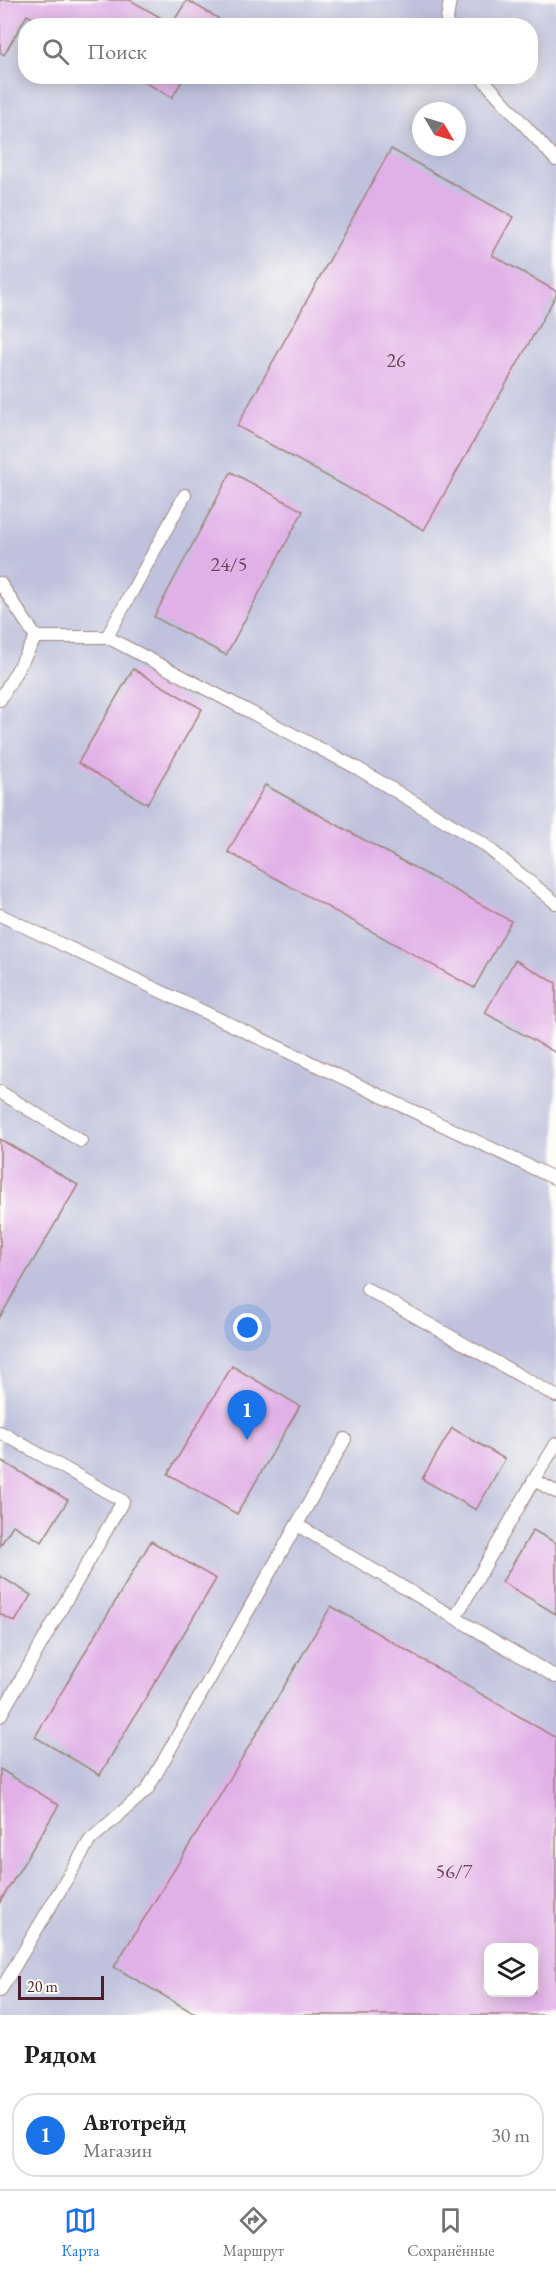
<!DOCTYPE html>
<html lang="ru">
<head>
<meta charset="utf-8">
<style>
	:root { --surface:#fff; --page:#f2f2f2; --text:#202124; --muted:#757577; --line:#e0e0e0; --accent:#1a73e8 }
	body { margin:0; font-family:"EB Garamond",serif; background:var(--page); color:var(--text) }
	.controls { position:absolute; right:18px; bottom:18px; display:grid; overflow:hidden; border-radius:12px; box-shadow:0 3px 15px #0003 }
	.controls button { width:54px; height:54px; display:grid; place-items:center; padding:0; border:0; border-bottom:2px solid var(--line); background:var(--surface); color:var(--text); font:30px sans-serif }
	.compass { position:absolute; left:412px; top:102px; width:54px; height:54px; border-radius:50%; background:var(--surface); box-shadow:0 3px 15px #0003; rotate:128deg }
	.scale { position:absolute; left:18px; bottom:15px; width:86px; box-sizing:border-box; padding-left:6px; border:3px solid #4a1f2b; border-top:0; font-size:16px; line-height:21px; white-space:nowrap; color:#4a1f2b; -webkit-text-stroke:4px #fdfcf7; paint-order:stroke }
	.you { position:absolute; left:248px; top:1328px; width:21px; height:21px; margin:-15px; border:4px solid #fff; border-radius:50%; background:#1a73e8; box-shadow:0 0 0 9px #1a73e833 }
	.badge { display:grid; place-items:center; width:39px; height:39px; border-radius:50%; background:var(--accent); color:#fff; font-size:20px; font-weight:700 }
	.pin { position:absolute; translate:-50% -50px; filter:drop-shadow(0 2px 3px #0008) }
	.pin::after { content:''; position:absolute; top:32px; width:21px; height:18px; background:inherit; clip-path:polygon(0 0,100% 0,50% 100%) }
	.list { margin:0; padding:0; list-style:none }
	h2 { display:flex; justify-content:space-between; align-items:center; height:78px; margin:0; padding:0 24px; font-size:26px }
	h2 small { font-size:20px; font-weight:400; color:var(--muted) }
	.list li { display:grid; grid-template-columns:39px 1fr auto; gap:18px; align-items:center; box-sizing:border-box; height:84px; margin:0 12px 12px; padding:0 12px; border:2px solid var(--line); border-radius:24px }
	.list b { display:block; font-size:22px; white-space:nowrap }
	.list p { margin:0; font-size:20px; white-space:nowrap; color:var(--muted) }
	.list em { font-size:20px; font-style:normal; color:var(--muted) }
	.icon { flex:none; width:33px; height:33px; fill:none; stroke:currentColor; stroke-width:2; stroke-linecap:round; stroke-linejoin:round }
	.map { position:relative; flex:none; width:556px; height:2015px; overflow:hidden }
	.search { position:absolute; background:var(--surface); box-shadow:0 3px 15px #0003; left:18px; right:18px; top:18px; height:66px; display:flex; align-items:center; gap:15px; box-sizing:border-box; padding:0 21px; border-radius:24px; color:var(--muted); font-size:22px }
	.sheet { height:174px; background:var(--surface) }
	nav { display:flex; justify-content:space-around; align-items:center; box-sizing:border-box; height:84px; border-top:2px solid var(--line); background:var(--surface); font-size:16px; color:var(--muted) }
	nav a { display:grid; justify-items:center; gap:3px }
	nav .on { color:var(--accent) }
	.map>svg:first-child { display:block }
	.industrial { fill:#c0c2dd; fill-rule:evenodd }
	.building { fill:#e1b0e7; fill-rule:evenodd }
	.lines { fill:none; stroke-linecap:round; stroke-linejoin:round }
	.lane-casing { stroke:#a0837f; stroke-width:14 }
	.lane { stroke:#fff; stroke-width:12 }
	.labels { text-anchor:middle; dominant-baseline:central; stroke-width:4.5; stroke-linejoin:round; paint-order:stroke }
	.number-label { font-size:20px; fill:#70435a }
</style>
</head>
<body>
<div class="map">
<svg width="556" height="2015" viewBox="0 0 556 2015">
	<rect width="100%" height="100%" fill="#fdfcf7"/>
	<filter id="ink" filterUnits="userSpaceOnUse"><feTurbulence type="fractalNoise" baseFrequency=".0167" numOctaves="2"/><feDisplacementMap in="SourceGraphic" scale="12" xChannelSelector="R" yChannelSelector="G"/><feConvolveMatrix kernelMatrix="1 2 1 2 8 2 1 2 1" color-interpolation-filters="sRGB"/></filter>
	<filter id="wash" filterUnits="userSpaceOnUse"><feTurbulence type="fractalNoise" baseFrequency=".008" numOctaves="4" result="noise"/><feDisplacementMap in="SourceGraphic" scale="24" xChannelSelector="R" yChannelSelector="G"/><feGaussianBlur stdDeviation="1.35" result="paint"/><feColorMatrix in="noise" values="0 0 0 0 0 0 0 0 0 0 0 0 0 0 0 0 0 1.4 0 .05"/><feComposite in="paint" operator="in"/></filter>
	<g filter="url(#wash)">
		<rect width="100%" height="100%" fill="#f7e7d3"/>
		<path class="industrial" d="M0,0H556V2015H0ZM26,26H530V76H26ZM421,111H457V147H421ZM488,1948H534V1992H488Z"/>
		<g id="blocks">
			<path class="building" d="M0,0H130L172,24L187,0L218,18L214,26H46L27,15L4,55L0,52Z
				M134,76H185L172,98Z
				M391,149L513,217L492,255L556,291V295L424,530L237,426Z
				M231,472L303,511L226,655L154,617Z
				M133,669L202,709L147,804L78,763Z
				M265,785L511,921L474,988L228,852Z
				M515,960L556,983V1053L485,1013Z
				M0,1139L78,1185L0,1317Z
				M232,1366L300,1406L237,1514L168,1474Z
				M452,1428L505,1459L476,1510L422,1479Z
				M0,1460L68,1500L42,1542L13,1525L0,1546Z
				M533,1530L556,1543V1614L502,1582Z
				M151,1541L216,1579L100,1775L35,1737Z
				M0,1576L31,1595L15,1622L0,1614Z
				M331,1606L556,1738V2015H197L114,1967L221,1794ZM488,1948H534V1992H488Z
				M0,1769L59,1805L0,1902Z"/>
		</g>
	</g>
	<g filter="url(#ink)">
		<use href="#blocks" fill-opacity="0" stroke="#a0837f" stroke-width="1.5"/>
		<g class="lines">
			<defs>
				<path id="lane" d="M446,26L450,0
					M480,76L556,160
					M0,583L36,637H107L357,768L482,843L556,903
					M107,637L185,495
					M0,700L36,637
					M0,915L556,1179
					M0,1092L81,1141
					M367,1289L556,1396
					M0,1432L123,1501L0,1716
					M556,1444L534,1480L556,1492
					M297,1525L556,1677
					M455,1618L534,1480
					M0,1991L90,1840L147,1790L345,1439"/>
			</defs>
			<use href="#lane" class="lane-casing"/>
			<use href="#lane" class="lane"/>
		</g>
	</g>
	<g class="labels">
		<g class="number-label">
			<text x="396" y="360">26</text>
			<text x="229" y="564">24/5</text>
			<text x="454" y="1871">56/7</text>
		</g>
	</g>
</svg>
<div class="controls">
<button><svg class="icon" aria-label="layers" viewBox="0 0 24 24"><path d="M12 4l9 5-9 5-9-5zM3 14l9 5 9-5"/></svg></button>
</div>
<svg class="compass" viewBox="-18 -18 36 36"><path d="M0-13l5 13h-10z" fill="#e53935"/><path d="M0 13l5-13h-10z" fill="#757577"/></svg>
<div class="scale">20 m</div>
<div class="you"></div>
<div class="pin badge" style="left:247px;top:1440px">1</div>
<div class="search"><svg class="icon" aria-label="search" viewBox="0 0 24 24"><circle cx="10" cy="10" r="6"/><path d="M15 15l6 6"/></svg>Поиск</div>
</div>
<section class="sheet">
<h2>Рядом<small></small></h2>
<ul class="list">
<li><span class="badge">1</span><div><b>Автотрейд</b><p>Магазин</p></div><em>30 m</em></li>
</ul>
</section>
<nav>
<a class="on"><svg class="icon" aria-label="map" viewBox="0 0 24 24"><path d="M3 6l6-2 6 2 6-2v14l-6 2-6-2-6 2zM9 4v14M15 6v14"/></svg>Карта</a>
<a><svg class="icon" aria-label="directions" viewBox="0 0 24 24"><path d="M12 3l9 9-9 9-9-9zM9 14v-3h6M13 9l2 2-2 2"/></svg>Маршрут</a>
<a><svg class="icon" aria-label="saved" viewBox="0 0 24 24"><path d="M7 4h10v16l-5-4-5 4z"/></svg>Сохранённые</a>
</nav>
</body>
</html>
